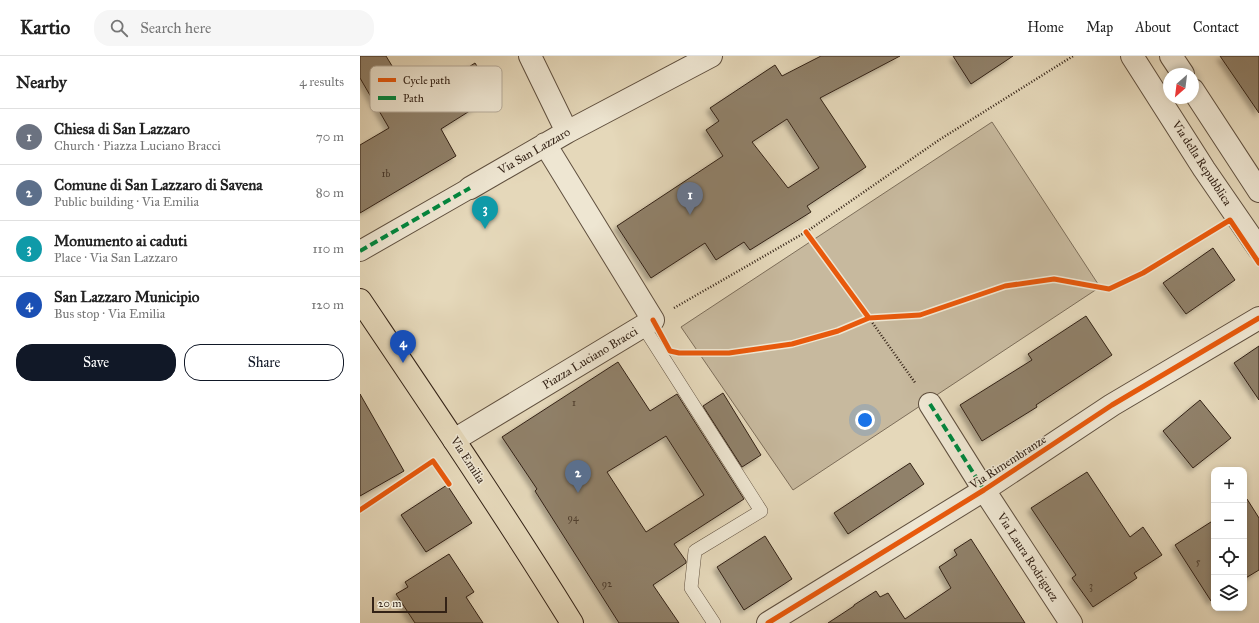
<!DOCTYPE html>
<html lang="en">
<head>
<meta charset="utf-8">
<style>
	:root { --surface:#fff; --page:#f6f6f6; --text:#222; --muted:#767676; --line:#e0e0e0; --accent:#111827 }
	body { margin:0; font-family:"IM FELL Great Primer",serif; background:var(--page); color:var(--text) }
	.controls { position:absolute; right:12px; bottom:12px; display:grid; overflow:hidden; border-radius:8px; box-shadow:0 2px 6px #0003 }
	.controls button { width:36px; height:36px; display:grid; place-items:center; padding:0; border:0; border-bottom:1px solid var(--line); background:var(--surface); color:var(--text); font:20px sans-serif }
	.compass { position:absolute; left:803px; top:12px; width:36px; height:36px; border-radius:50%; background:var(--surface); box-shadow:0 2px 6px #0003; rotate:208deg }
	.scale { position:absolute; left:12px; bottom:10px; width:75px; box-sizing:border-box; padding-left:4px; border:2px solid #332216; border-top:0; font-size:11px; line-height:14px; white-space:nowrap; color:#332216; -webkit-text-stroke:3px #eee6d2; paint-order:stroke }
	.you { position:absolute; left:505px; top:364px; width:14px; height:14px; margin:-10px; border:3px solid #fff; border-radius:50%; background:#1a73e8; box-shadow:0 0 0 6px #1a73e833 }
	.badge { display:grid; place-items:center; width:26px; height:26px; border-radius:50%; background:var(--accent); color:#fff; font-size:13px; font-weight:700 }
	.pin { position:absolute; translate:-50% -33px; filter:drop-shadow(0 1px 2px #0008) }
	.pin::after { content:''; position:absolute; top:21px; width:14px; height:12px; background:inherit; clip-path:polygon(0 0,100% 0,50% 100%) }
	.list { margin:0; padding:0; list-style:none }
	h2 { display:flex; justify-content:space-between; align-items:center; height:52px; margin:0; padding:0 16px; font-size:17px }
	h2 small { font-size:13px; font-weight:400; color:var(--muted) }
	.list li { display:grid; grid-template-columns:26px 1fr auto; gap:12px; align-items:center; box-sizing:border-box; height:56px; padding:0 16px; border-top:1px solid var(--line) }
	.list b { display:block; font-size:15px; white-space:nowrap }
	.list p { margin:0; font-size:13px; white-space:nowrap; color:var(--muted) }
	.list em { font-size:13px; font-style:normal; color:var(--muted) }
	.actions { display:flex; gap:8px; padding:12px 16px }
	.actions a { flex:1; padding:9px 0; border:1px solid var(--accent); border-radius:16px; text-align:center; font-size:14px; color:var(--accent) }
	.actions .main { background:var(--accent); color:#fff }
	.icon { flex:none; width:22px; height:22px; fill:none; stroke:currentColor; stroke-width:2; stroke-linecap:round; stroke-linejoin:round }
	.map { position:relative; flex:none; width:899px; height:567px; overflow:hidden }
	header { display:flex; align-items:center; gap:24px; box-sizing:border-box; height:56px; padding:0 20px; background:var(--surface); border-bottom:1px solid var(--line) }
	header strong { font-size:19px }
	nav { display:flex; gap:22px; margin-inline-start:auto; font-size:14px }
	.search { width:280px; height:36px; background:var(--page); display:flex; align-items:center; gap:10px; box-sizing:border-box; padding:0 14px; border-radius:16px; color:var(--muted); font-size:15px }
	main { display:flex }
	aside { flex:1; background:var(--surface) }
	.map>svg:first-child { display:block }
	.green { fill:#c7b99e; stroke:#7d6e5a }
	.building { fill:#90816b; stroke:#332216; fill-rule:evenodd; filter:url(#shadow) }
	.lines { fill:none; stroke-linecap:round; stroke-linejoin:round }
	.service-casing { stroke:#60503f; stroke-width:14 }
	.pedestrian-casing { stroke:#60503f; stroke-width:22 }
	.minor-casing { stroke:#60503f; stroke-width:24 }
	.primary-casing { stroke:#332216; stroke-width:24 }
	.path { stroke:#332216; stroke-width:2.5; stroke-dasharray:1 2; stroke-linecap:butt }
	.service { stroke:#eee6d2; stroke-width:13 }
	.pedestrian { stroke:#eee6d2; stroke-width:20 }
	.minor { stroke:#eee6d2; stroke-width:22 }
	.primary { stroke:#e5d8ba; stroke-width:22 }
	.quiet { stroke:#00873e; stroke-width:4; stroke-dasharray:8 4; stroke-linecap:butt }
	.cycleway-casing { stroke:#eee6d2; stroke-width:8 }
	.cycleway { stroke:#e8590c; stroke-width:5 }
	.labels { text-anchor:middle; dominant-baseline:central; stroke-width:3; stroke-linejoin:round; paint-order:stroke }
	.number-label { font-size:10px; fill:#4a3a2b }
	.street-label { font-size:12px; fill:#332216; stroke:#eee6d2 }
	.key { fill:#eee6d2; stroke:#b6ab9a; stroke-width:1 }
	.key-label { font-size:11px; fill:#332216 }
</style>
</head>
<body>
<header>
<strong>Kartio</strong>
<div class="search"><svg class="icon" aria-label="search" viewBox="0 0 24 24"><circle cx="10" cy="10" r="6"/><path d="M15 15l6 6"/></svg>Search here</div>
<nav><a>Home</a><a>Map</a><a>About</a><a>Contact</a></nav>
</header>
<main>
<aside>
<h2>Nearby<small>4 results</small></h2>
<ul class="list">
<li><span class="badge" style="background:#6b7280">1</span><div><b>Chiesa di San Lazzaro</b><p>Church · Piazza Luciano Bracci</p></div><em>70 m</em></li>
<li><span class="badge" style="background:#5c6f8a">2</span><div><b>Comune di San Lazzaro di Savena</b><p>Public building · Via Emilia</p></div><em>80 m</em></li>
<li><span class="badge" style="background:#0f9aa8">3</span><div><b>Monumento ai caduti</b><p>Place · Via San Lazzaro</p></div><em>110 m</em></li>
<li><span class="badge" style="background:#1a4fb4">4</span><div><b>San Lazzaro Municipio</b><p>Bus stop · Via Emilia</p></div><em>120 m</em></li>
</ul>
<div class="actions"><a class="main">Save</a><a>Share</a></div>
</aside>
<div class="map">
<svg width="899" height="567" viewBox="0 0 899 567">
	<defs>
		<filter id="shadow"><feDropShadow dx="-3.5" dy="3.5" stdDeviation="2" flood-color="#0004"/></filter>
	</defs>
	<rect width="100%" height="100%" fill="#e5d8ba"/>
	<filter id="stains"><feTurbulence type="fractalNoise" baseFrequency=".005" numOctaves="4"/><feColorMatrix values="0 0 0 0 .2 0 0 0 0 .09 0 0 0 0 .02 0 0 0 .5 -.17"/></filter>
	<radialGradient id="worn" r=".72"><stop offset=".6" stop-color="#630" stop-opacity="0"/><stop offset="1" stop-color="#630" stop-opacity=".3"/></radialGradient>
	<path class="green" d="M632,66L740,231L433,434L321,271Z"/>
	<path class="building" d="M0,0H26L54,46L115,7L135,39L81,73L96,100L0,157V89L29,72L0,22Z
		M461,0H540L460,42L506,111L447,150L451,156L390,194L384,186L356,204L345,187L291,222L257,170L363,100L346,74L359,65L350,52L415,9L422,20ZM427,63L459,112L428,132L392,86Z
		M593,0H653L611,28Z
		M860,0H899V57Z
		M853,192L875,224L826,258L803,227Z
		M726,260L752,299L676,349L677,351L622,385L600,349L672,304L668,298Z
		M899,290V344L874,307Z
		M258,306L290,355L317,338L384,443L314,488L326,505V507L293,529L319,567H259L175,435L177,433L142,381ZM306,380L344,439L286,476L247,416Z
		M363,337L401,399L382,411L343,350Z
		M0,338L44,415L0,440Z
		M840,344L871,382L833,412L803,375Z
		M550,407L564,428L488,478L474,457Z
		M727,416L770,481L783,471L802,499L774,517L777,522L733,551L712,522L716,519L671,452Z
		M87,429L112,467L66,496L41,459Z
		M887,443L899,462V514L884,523V445Z
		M854,464V543L851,545L815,489Z
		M405,480L432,523L384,554L357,511Z
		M611,483L665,567H468L494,550V549L516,535L520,541L528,537L545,563L591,532L579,511L597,499L594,494Z
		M89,498L114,536L106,541L123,567H55L36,538L48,531L45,526Z"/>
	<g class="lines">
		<defs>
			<path id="service" d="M283,270L401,455L335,495L331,532L354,567"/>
			<path id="pedestrian" d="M0,195L110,132"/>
			<path id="minor" d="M170,0L207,76
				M772,0L844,113L899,193
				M811,0L823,18
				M833,34L899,135
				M110,132L207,76L351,0
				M570,348L624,434L711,567
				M94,384L293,264L185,88
				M408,567L624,434L752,349L899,262"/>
			<path id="primary" d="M0,244C72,351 144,457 212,567"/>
		</defs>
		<use href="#service" class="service-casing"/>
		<use href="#pedestrian" class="pedestrian-casing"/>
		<use href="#minor" class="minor-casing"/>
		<use href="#primary" class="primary-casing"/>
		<path class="path" d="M314,252L446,176L579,84L713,0
			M509,262L556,328"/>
		<use href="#service" class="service"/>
		<use href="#pedestrian" class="pedestrian"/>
		<use href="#minor" class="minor"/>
		<use href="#primary" class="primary"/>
		<path class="quiet" d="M0,195L110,132
			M570,348L624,434"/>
		<defs>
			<path id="cycleway" d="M446,176L509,262L560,259L645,230L694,223L749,233L783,217L870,164L899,207
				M293,264L310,295L319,297H369L432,288L478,275L509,262
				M0,454L73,405L89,428
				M408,567L624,434L752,349L899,262"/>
		</defs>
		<use href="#cycleway" class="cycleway-casing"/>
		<use href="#cycleway" class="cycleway"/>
	</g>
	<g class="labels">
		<g class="number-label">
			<text x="26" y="118">1b</text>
			<text x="214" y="347">1</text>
			<text x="213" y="462">94</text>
			<text x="838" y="506">5</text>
			<text x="247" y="528">92</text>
			<text x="731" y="530">3</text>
		</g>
		<g class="street-label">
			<text transform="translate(174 95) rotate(-30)">Via San Lazzaro</text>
			<text transform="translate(842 107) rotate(57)">Via della Repubblica</text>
			<text transform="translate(230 302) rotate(-31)">Piazza Luciano Bracci</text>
			<text transform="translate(108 404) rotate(57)">Via Emilia</text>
			<text transform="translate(648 406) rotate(-33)">Via Rimembranze</text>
			<text transform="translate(668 501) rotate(57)">Via Laura Rodriguez</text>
		</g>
	</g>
	<rect x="10" y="10" width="132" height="46" rx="6" class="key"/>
	<rect x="18" y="22" width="18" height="4" fill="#e8590c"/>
	<rect x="18" y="40" width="18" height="4" fill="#00873e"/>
	<g class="key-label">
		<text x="43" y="28">Cycle path</text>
		<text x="43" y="46">Path</text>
	</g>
	<rect width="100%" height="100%" filter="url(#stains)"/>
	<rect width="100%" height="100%" fill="url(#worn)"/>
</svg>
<div class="controls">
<button>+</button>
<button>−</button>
<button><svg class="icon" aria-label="locate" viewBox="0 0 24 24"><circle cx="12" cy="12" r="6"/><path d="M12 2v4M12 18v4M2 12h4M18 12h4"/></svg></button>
<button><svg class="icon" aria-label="layers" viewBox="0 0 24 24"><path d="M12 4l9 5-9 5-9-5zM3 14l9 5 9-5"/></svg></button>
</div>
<svg class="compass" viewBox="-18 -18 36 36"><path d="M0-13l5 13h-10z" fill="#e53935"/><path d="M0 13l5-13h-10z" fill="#767676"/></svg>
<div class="scale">20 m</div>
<div class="you"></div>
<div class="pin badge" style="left:330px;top:159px;background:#6b7280">1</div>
<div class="pin badge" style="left:218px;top:437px;background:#5c6f8a">2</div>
<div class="pin badge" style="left:125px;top:173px;background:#0f9aa8">3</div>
<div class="pin badge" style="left:43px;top:307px;background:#1a4fb4">4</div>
</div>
</main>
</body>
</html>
